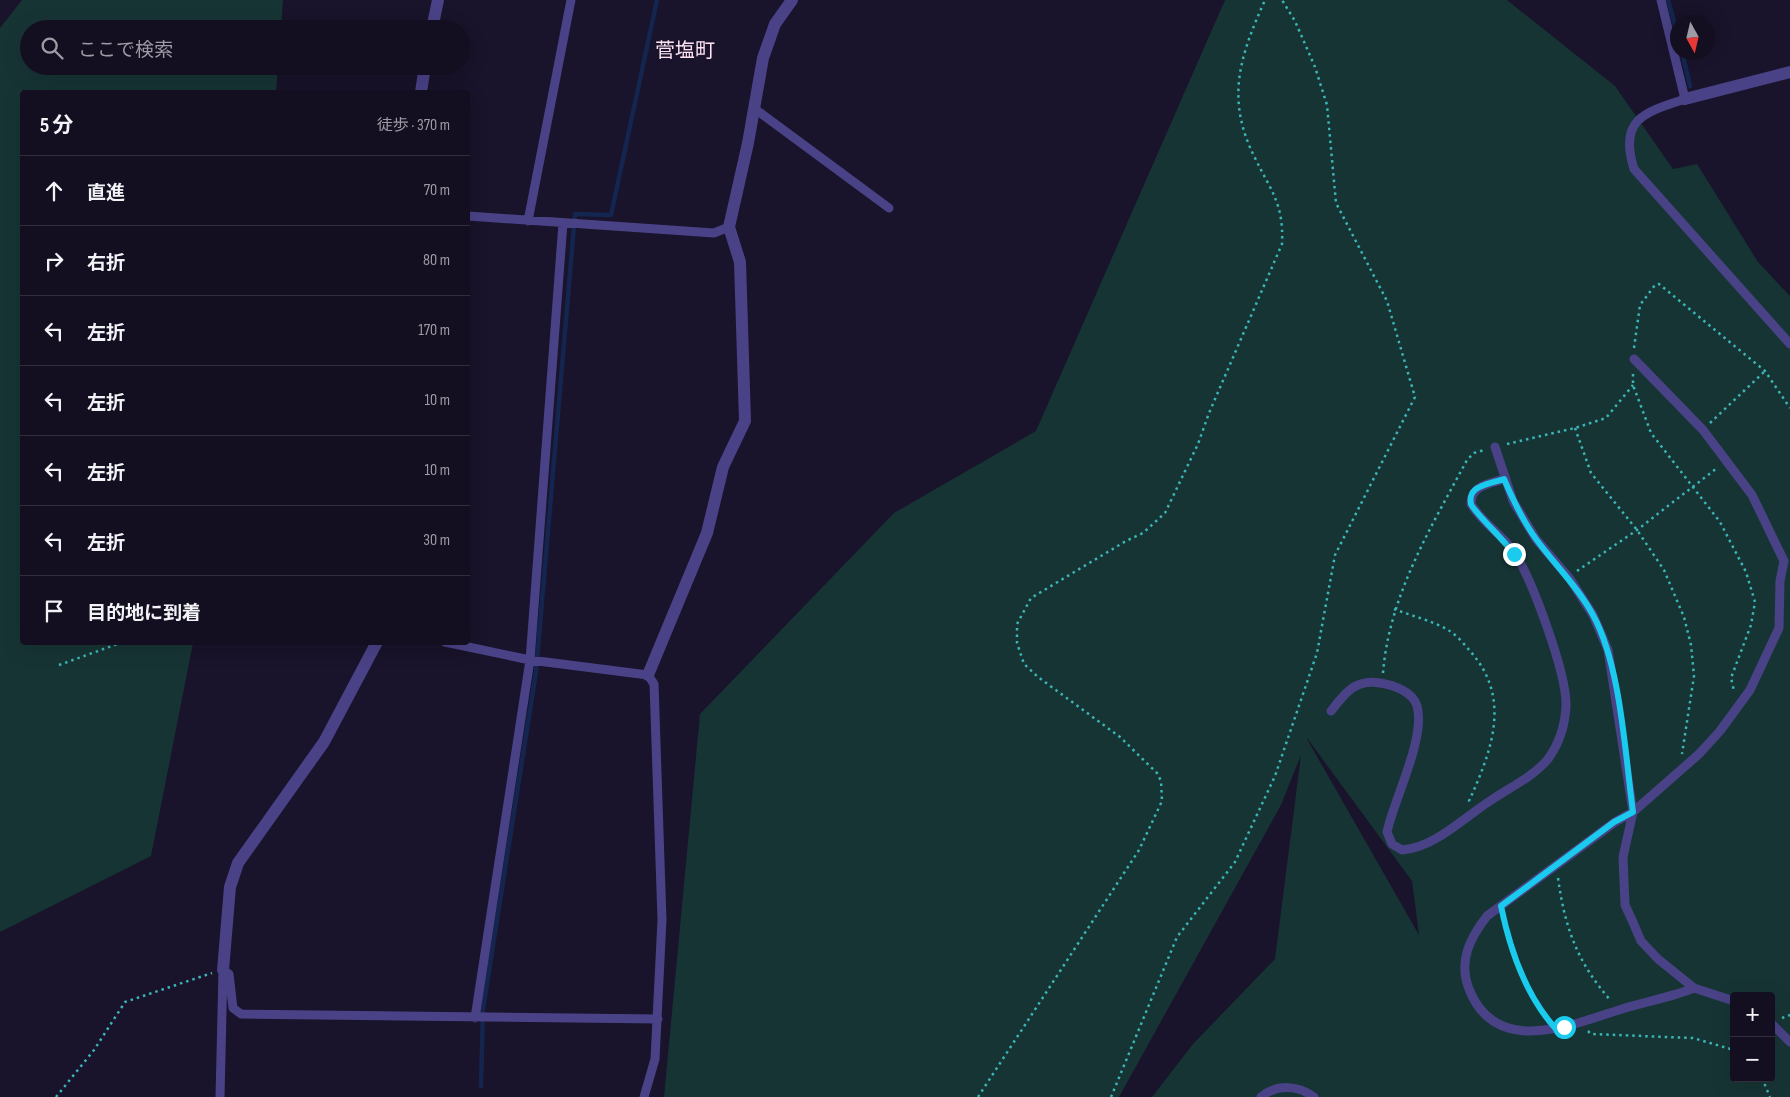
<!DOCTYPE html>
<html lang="ja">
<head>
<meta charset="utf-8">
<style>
	:root { --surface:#130e20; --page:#1c1729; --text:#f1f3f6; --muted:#9d9ca5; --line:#322e3e }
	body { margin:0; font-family:"Sofia Sans Condensed","Noto Sans JP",sans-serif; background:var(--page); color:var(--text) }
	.controls { position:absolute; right:15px; bottom:15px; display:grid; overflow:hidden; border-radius:5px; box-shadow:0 5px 20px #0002 }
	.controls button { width:45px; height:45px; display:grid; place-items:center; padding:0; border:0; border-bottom:1px solid var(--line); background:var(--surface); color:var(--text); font:25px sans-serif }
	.compass { position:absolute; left:1670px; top:15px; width:45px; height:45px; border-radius:50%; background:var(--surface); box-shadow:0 5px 20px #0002; rotate:172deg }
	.stop { position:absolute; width:15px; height:15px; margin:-11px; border:4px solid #1acbee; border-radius:50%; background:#fff }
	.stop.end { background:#1acbee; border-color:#fff; box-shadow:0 1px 5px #0008 }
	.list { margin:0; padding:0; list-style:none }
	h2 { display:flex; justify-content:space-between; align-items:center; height:65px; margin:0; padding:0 20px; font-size:21px }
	h2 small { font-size:16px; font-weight:400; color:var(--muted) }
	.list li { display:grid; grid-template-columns:32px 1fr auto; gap:15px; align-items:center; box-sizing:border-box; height:70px; padding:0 20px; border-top:1px solid var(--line) }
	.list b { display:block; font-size:19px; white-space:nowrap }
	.list em { font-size:16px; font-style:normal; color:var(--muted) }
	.icon { flex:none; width:28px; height:28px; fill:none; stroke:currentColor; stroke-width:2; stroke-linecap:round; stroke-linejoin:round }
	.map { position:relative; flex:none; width:1790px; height:1097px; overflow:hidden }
	.search { position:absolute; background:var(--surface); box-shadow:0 5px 20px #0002; left:20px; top:20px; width:450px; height:55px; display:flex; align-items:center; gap:12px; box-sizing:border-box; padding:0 18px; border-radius:28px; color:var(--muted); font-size:19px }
	.panel { position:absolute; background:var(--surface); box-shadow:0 5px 20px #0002; left:20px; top:90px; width:450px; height:555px; border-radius:5px }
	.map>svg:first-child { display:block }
	.green { fill:#173434; fill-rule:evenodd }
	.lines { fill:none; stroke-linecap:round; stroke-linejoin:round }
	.stream { stroke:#14264f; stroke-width:4.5 }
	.path { stroke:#3bb5b6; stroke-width:2.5; stroke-dasharray:2.5 4; stroke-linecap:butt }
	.service { stroke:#494286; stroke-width:9 }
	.minor { stroke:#494286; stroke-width:12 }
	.route { stroke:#1acbee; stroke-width:6 }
	.labels { text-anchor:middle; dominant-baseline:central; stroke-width:4; stroke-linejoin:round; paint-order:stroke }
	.quarter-label { font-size:20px; fill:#fde2f1; stroke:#19132b }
</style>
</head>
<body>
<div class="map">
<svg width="1790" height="1097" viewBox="0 0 1790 1097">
	<rect width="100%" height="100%" fill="#19132b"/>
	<path class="green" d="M22,0H283L281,29H29V66H278L276,92H22V642L193,643L151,856L0,932V28Z
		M1225,0H1507L1615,86L1673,169L1697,164L1758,262L1790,296V1097H1152L1193,1044L1275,959L1301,755L1281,805L1119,1097H664L700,714L894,513L1036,431ZM1307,738L1412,881L1419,935L1307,739ZM1734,996H1771V1078H1734Z"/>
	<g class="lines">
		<path class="stream" d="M1668,0L1678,36
			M1682,52L1690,86
			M481,1086L483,1009L536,672L575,214L611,215L657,0"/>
		<path class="path" d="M1634,348L1640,305L1655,285L1659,284L1765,371L1790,408
			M1633,374V385L1651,433L1720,522L1746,572L1755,602L1751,625L1731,678L1734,691
			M1710,423L1765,371
			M1575,428L1591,473L1637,530L1664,570L1684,617L1691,645L1694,676L1682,754
			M1507,444L1575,428L1606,418L1633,385
			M1577,571L1637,530L1717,468
			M1394,609C1412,616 1433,621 1448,630C1457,635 1464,644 1470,651C1512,698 1492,750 1469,801L1470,803
			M59,665L123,642
			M1383,673C1389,596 1431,527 1467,460L1474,453L1484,450
			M1558,878C1565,928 1577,962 1611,1001
			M1503,916C1509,948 1525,995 1547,1018
			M1782,1018L1790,1015
			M1588,1031L1591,1034L1693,1038L1734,1050
			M1762,1078L1770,1097
			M56,1097L94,1050L125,1002L212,973
			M978,1097L1139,850L1162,801L1161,781L1157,773L1120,737L1038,677L1024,664L1017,643V624L1031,598L1126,541L1143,533L1165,513L1198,444L1209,413L1282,244C1284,204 1271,191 1255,158C1225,99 1240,56 1265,0
			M1111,1097L1177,937L1235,862L1275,776L1317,653L1335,555L1415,397L1387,301L1336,203L1327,105L1315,67L1295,21L1282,0"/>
		<path class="service" d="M1661,0L1685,99C1645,112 1618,119 1634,169L1790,344
			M755,109L889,208
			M468,216L714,233L729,227
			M528,221L571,0
			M1634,359L1703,430L1752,495L1784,561L1780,581L1779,628L1750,690L1720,731L1699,754L1633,812L1615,822L1487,916C1470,938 1458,961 1469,989C1496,1059 1574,1024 1625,1008C1648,1001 1672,997 1694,988
			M1495,447L1513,501L1536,539L1570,579L1593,615L1608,650L1633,812L1623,857L1625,905L1632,920L1641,941L1658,959L1694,988L1734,1001
			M445,642L530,660L648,675L654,684L662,920L655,1059L644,1097
			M1331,711C1345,693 1355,679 1380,683C1394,685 1413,692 1417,706C1426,738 1394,799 1387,832L1392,844L1402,850C1436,847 1464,817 1493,799C1511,787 1534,776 1548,759C1559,744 1565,725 1566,706C1567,674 1532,579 1514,552C1502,534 1482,523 1471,504C1471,485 1489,484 1504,479
			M223,970L229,974L233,1008L241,1014L658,1019
			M475,1018L530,660L563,223
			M1771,1023L1790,1042
			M220,1097L223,970
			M1261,1097C1277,1084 1298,1085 1314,1097"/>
		<path class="minor" d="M432,29L438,0
			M421,92L425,66
			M1685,99L1790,72
			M648,675L707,533L723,467L745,421L740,262L729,227L748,143L763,58L775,24L792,0
			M223,970L230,887L238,863L324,742L377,642"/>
	</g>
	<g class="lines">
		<path class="route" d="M1514,554C1507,543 1473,511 1471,504C1470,499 1471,493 1475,490C1481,484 1496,482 1504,479C1513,500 1523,521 1536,539C1555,565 1578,587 1593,615C1621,666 1625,754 1633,812L1614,822L1501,906C1510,950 1525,995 1556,1029L1564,1027"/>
	</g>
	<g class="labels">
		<g class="quarter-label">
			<text x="685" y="51">菅塩町</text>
		</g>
	</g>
</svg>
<div class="controls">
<button>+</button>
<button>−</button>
</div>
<svg class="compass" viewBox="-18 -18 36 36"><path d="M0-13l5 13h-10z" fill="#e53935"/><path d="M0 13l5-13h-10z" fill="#9d9ca5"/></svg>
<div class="stop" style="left:1564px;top:1027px"></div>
<div class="stop end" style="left:1514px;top:554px"></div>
<div class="search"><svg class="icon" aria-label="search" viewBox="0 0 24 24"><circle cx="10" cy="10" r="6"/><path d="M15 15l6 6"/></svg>ここで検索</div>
<section class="panel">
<h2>5 分<small>徒歩 · 370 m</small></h2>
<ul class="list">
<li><svg class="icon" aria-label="ahead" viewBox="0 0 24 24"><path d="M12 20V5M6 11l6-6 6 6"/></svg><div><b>直進</b></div><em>70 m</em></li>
<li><svg class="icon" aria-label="right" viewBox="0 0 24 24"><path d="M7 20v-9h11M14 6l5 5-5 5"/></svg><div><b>右折</b></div><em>80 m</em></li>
<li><svg class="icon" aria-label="left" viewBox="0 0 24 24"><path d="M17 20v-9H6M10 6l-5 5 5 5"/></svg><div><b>左折</b></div><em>170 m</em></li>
<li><svg class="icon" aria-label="left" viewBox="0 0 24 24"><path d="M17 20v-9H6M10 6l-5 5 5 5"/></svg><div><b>左折</b></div><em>10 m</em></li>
<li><svg class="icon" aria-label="left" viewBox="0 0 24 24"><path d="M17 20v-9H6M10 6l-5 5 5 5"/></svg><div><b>左折</b></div><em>10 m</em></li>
<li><svg class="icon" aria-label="left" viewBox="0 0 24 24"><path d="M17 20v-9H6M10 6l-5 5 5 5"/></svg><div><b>左折</b></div><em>30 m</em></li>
<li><svg class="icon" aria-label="arrive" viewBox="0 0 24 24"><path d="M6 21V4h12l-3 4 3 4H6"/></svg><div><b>目的地に到着</b></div></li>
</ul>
</section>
</div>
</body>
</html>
